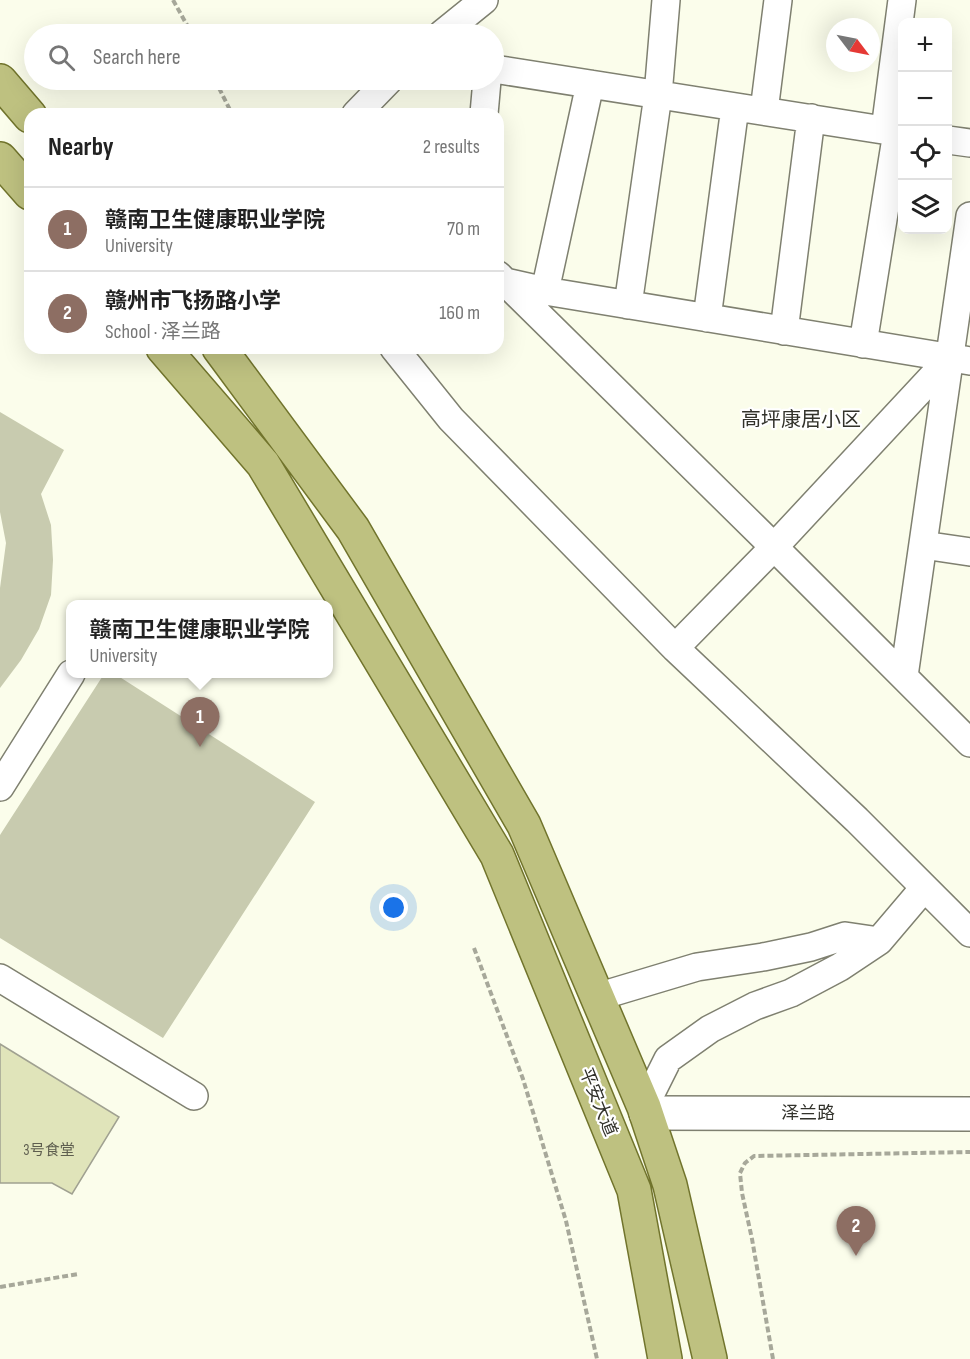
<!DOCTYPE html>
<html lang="en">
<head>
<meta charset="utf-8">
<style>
	:root { --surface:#fff; --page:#f6f6f6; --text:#222; --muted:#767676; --line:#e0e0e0; --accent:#1a73e8 }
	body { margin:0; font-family:"Sofia Sans Condensed","Noto Sans SC",sans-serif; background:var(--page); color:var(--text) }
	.controls { position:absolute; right:18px; top:18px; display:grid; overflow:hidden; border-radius:12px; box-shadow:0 6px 24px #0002 }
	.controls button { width:54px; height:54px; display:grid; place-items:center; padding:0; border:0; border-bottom:2px solid var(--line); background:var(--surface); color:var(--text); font:30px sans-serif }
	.compass { position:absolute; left:826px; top:18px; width:54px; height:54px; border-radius:50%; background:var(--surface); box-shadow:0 6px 24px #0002; rotate:122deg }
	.you { position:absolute; left:394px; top:908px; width:21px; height:21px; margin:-15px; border:4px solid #fff; border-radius:50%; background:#1a73e8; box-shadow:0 0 0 9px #1a73e833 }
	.badge { display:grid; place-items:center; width:39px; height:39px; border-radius:50%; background:var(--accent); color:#fff; font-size:20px; font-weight:700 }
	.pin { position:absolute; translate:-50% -50px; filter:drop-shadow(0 2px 3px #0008) }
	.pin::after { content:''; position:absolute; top:32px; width:21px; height:18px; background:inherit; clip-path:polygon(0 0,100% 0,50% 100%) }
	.popup { position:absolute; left:66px; top:600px; width:267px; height:78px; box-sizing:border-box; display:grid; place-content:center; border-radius:12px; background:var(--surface); filter:drop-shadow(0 2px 4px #0005); font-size:20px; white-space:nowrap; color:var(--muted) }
	.popup b { font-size:22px; color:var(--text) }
	.popup::after { content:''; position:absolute; left:50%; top:100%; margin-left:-12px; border:12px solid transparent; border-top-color:var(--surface) }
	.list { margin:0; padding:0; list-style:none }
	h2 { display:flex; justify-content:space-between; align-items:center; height:78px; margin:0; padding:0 24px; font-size:26px }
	h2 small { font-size:20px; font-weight:400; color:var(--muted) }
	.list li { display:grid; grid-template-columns:39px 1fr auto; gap:18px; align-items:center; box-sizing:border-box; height:84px; padding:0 24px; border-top:2px solid var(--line) }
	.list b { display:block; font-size:22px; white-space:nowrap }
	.list p { margin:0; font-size:20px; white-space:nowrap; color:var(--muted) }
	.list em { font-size:20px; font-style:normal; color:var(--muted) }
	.icon { flex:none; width:33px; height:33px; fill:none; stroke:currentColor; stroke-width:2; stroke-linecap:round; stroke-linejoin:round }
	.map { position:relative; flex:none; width:970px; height:1359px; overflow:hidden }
	.search { position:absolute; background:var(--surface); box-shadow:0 6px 24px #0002; left:24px; top:24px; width:480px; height:66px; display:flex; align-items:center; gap:15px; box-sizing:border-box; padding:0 21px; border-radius:33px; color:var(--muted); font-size:22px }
	.panel { position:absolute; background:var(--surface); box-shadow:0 6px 24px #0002; left:24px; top:108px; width:480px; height:246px; border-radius:18px }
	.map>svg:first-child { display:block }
	.garden { fill:#c8cbaf }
	.building { fill:#e0e4ba; stroke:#a0a191; stroke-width:1.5 }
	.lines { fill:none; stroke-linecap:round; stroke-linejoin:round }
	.minor-casing { stroke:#7f8070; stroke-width:30 }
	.tertiary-casing { stroke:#7f8070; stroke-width:36 }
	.primary-casing { stroke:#71742c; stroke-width:36 }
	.path { stroke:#a7a89a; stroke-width:4; stroke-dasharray:6 3; stroke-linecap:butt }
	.minor { stroke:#fff; stroke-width:27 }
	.tertiary { stroke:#fff; stroke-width:33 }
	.primary { stroke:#bec180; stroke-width:33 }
	.labels { text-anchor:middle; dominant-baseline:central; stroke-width:4.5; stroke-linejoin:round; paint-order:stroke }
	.number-label { font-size:15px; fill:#5e5e4f }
	.street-label { font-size:18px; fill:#32322b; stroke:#fff }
	.neighbourhood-label { font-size:20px; fill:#32322b; stroke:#fff }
</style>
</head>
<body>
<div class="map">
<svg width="970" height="1359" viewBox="0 0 970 1359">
	<rect width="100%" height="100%" fill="#fbfdeb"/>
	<path class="garden" d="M0,412L64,450L41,494L51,525L53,560L51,595L39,629L21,660L0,688V588L6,543L0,512Z
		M104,674H115L315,802L163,1038L0,938V835Z"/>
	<path class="building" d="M0,1044L119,1117L72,1194L52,1183H0Z"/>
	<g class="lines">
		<defs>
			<path id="minor" d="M442,34L484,0
				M494,69L902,133
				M764,111L778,0
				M356,114L389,80
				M484,114L487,80
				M885,130L902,0
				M948,140L970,143
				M498,275L774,547L970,743
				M505,282L545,291L970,361
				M545,291L590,84
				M628,305L658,95L666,0
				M707,318L735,107
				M784,331L811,118
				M863,344L897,132
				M394,348L451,419L675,648L857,820L970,933
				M923,545L970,552
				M675,648L774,547L950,358
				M904,676L970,216
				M0,787L71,674
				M0,978L194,1096
				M597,997L697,967L763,957L811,947L845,936L879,941
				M644,1107L668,1059L710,1029L755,1006L791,993L840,967L879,941L924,888"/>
			<path id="tertiary" d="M646,1113L970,1114"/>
			<path id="primary" d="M0,81L30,116
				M0,159L30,193
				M163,348L263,464L497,855L634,1190L665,1359
				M219,348L353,529L524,825L644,1107L670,1185L710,1359"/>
		</defs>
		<use href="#minor" class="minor-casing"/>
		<use href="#tertiary" class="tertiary-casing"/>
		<use href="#primary" class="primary-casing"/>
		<path class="path" d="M173,0L192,34
			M215,80L232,114
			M474,948L523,1079L566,1221L597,1359
			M0,1287L78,1274
			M773,1359L752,1239L742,1193L740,1173L745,1163L754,1156L970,1152"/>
		<use href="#minor" class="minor"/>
		<use href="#tertiary" class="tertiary"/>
		<use href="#primary" class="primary"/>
	</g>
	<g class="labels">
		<g class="number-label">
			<text x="49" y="1150">3号食堂</text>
		</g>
		<g class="street-label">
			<text transform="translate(598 1102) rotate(68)">平安大道</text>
			<text x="808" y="1113">泽兰路</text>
		</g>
		<g class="neighbourhood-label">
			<text x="801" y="420">高坪康居小区</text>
		</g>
	</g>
</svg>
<div class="controls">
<button>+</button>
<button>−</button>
<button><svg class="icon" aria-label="locate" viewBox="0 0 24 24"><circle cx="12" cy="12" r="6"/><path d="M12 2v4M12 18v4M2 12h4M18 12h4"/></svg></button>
<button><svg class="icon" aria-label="layers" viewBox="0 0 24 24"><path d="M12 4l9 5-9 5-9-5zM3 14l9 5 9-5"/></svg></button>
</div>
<svg class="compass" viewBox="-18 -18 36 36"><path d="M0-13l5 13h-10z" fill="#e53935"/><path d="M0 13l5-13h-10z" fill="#767676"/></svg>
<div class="you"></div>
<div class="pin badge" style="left:200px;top:747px;background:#8d6e63">1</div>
<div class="popup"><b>赣南卫生健康职业学院</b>University</div>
<div class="pin badge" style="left:856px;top:1256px;background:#8d6e63">2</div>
<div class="search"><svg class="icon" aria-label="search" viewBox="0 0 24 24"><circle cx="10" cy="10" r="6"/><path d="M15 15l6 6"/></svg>Search here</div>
<section class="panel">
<h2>Nearby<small>2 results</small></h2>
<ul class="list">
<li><span class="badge" style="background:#8d6e63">1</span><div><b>赣南卫生健康职业学院</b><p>University</p></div><em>70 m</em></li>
<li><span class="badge" style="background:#8d6e63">2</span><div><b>赣州市飞扬路小学</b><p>School · 泽兰路</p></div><em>160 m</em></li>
</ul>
</section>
</div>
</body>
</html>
